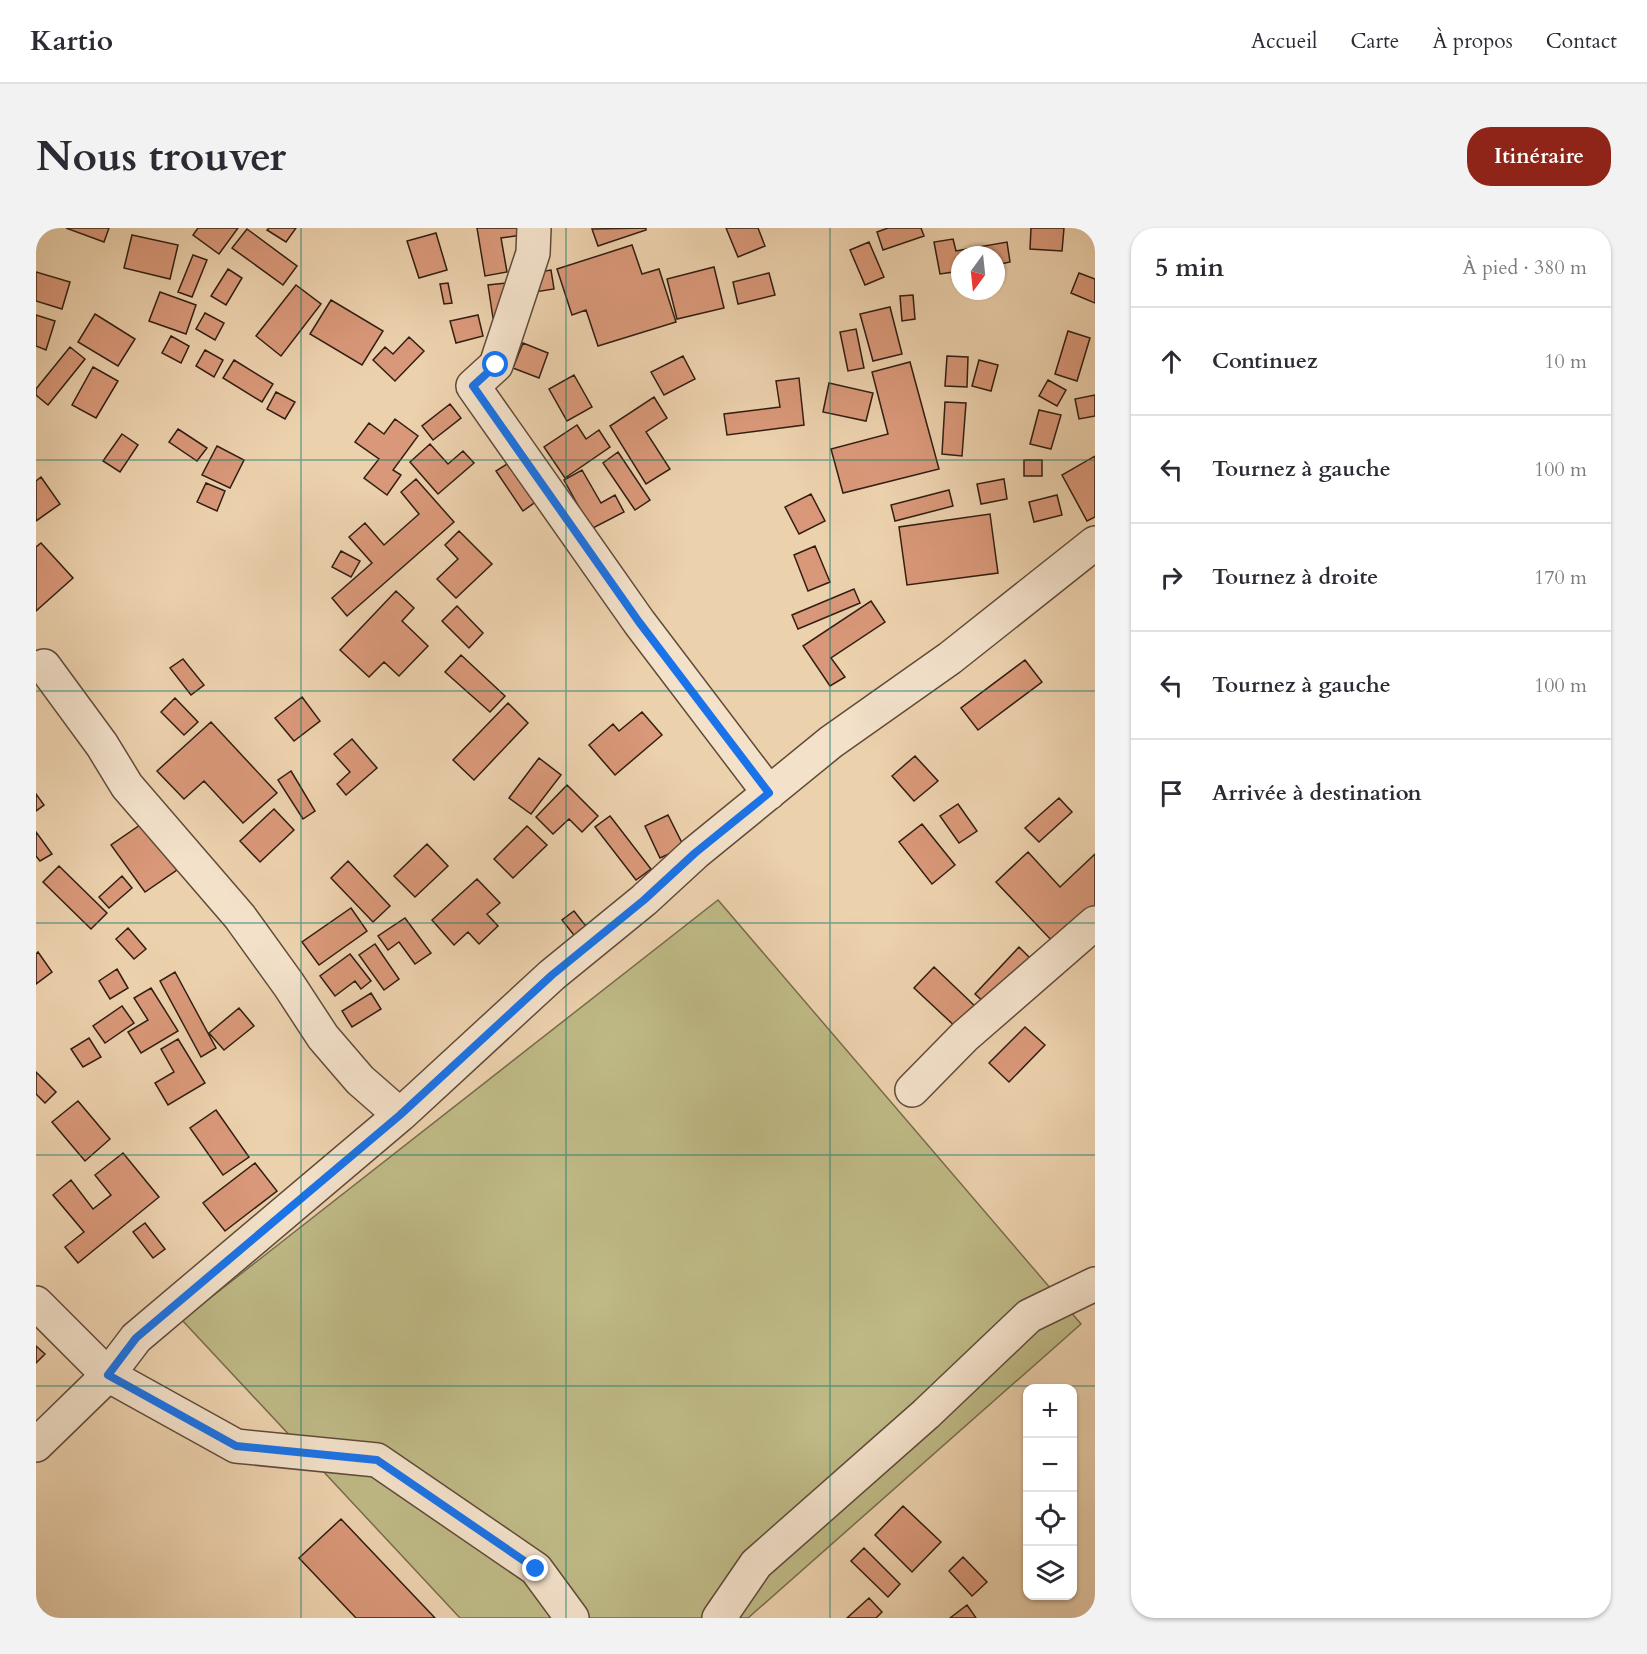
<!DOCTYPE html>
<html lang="fr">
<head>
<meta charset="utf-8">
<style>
	:root { --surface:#fff; --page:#f2f2f3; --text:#2b2b33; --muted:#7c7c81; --line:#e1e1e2; --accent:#8f2418 }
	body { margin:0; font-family:Cardo,serif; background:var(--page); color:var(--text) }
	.controls { position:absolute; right:18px; bottom:18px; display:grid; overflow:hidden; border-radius:12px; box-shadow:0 2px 4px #0004 }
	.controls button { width:54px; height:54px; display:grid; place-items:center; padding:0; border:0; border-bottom:2px solid var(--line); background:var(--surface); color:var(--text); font:30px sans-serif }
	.compass { position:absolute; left:915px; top:18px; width:54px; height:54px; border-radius:50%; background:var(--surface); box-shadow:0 2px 4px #0004; rotate:195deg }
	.stop { position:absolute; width:18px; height:18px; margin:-14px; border:4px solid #1a73e8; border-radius:50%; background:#fff }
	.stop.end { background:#1a73e8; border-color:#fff; box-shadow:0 2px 6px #0008 }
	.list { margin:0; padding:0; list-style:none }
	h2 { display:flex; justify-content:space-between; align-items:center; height:78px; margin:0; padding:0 24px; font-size:26px }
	h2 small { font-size:20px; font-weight:400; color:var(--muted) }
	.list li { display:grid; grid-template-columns:39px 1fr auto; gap:18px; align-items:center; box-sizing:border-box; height:108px; padding:0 24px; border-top:2px solid var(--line) }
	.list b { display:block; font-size:22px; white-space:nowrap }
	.list em { font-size:20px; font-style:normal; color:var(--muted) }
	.icon { flex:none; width:33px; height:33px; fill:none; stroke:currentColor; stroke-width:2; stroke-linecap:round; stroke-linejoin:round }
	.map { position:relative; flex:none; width:1059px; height:1390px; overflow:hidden; border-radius:24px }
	header { display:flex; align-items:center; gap:36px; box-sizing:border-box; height:84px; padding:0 30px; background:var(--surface); border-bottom:2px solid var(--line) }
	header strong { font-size:28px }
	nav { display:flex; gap:33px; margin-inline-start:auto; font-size:21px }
	.intro { display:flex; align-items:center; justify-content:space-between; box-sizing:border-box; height:144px; padding:0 36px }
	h1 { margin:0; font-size:42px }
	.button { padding:15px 27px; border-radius:24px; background:var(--accent); color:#fff; font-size:21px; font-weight:700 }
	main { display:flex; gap:36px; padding:0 36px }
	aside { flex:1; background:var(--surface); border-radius:24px; box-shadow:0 2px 4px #0004 }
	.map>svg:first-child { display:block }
	.green { fill:#beb985; stroke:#786c4c; stroke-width:1.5 }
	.building { fill:#d99879; stroke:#321e12; stroke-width:1.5 }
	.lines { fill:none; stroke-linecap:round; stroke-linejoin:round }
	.street-casing { stroke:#604b39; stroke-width:36 }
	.street { stroke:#f3e1ca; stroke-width:33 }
	.route { stroke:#1a73e8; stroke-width:8 }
	.grid { fill:none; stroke:#0f766e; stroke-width:1.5; stroke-opacity:0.55 }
</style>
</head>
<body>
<header>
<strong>Kartio</strong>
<nav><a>Accueil</a><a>Carte</a><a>À propos</a><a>Contact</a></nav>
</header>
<div class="intro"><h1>Nous trouver</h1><a class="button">Itinéraire</a></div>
<main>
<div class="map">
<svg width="1059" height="1390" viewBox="0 0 1059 1390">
	<rect width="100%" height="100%" fill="#ecd1ad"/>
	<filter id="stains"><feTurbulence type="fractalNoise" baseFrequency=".00333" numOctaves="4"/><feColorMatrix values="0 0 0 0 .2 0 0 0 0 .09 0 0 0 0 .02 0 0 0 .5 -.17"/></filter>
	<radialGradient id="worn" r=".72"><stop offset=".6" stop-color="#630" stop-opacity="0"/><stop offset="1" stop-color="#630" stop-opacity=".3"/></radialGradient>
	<path class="green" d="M682,672L1045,1096L712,1390H424L146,1092Z"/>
	<path class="building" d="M30,0H73L68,14Z
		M162,0H202L183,26L157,7Z
		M233,0H260L250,14L231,2Z
		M441,0H485L486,7L465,10L471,44L449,48Z
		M610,0V2L562,18L556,1Z
		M690,0H722L729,18L702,29Z
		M852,0H885L888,8L847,22L841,4Z
		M995,0H1028L1026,23L994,21Z
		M211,1L261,38L247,57L196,20Z
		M400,5L411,42L383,50L371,13Z
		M96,7L142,17L134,51L88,40Z
		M917,11L920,23L971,14L974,34L960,37V27H924V43L904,46L898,14Z
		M833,14L848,49L829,57L814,22Z
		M596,17L606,46L623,41L640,94L562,118L550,82L536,87L521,41Z
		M157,27L171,32L156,69L142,64Z
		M678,39L688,80L641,91L631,51Z
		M192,41L206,50L190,77L175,68Z
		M515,42L518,61L493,65L490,46Z
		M0,44L34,54L26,81L0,73Z
		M733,45L739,67L702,76L697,54Z
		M1043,45L1059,51V75L1035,65Z
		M412,55L416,75L408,76L404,56Z
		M470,55L474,88L457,90L452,57Z
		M260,57L285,76L245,128L220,108Z
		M124,64L160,77L150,106L113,93Z
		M877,67L879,91L866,93L864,68Z
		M295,72L347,103L326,137L274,106Z
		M854,79L866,126L837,133L824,86Z
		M169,85L188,95L179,112L160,101Z
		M59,86L99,111L82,138L42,114Z
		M0,87L19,93L10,122L0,118Z
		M442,87L447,108L420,115L414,93Z
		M820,101L828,140L812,143L804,104Z
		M1032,103L1054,110L1041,153L1019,146Z
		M135,108L153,118L145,135L126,125Z
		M373,109L388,123L359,153L337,132L349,119L357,126Z
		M487,115L512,125L503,150L477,140Z
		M34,119L49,131L12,177L0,167V161Z
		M169,122L187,132L178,149L160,138Z
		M647,128L659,151L628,167L615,144Z
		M911,128L932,129L931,159L909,158Z
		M198,132L237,156L226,174L187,150Z
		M943,132L962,137L955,163L936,158Z
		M874,134L903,241L807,265L795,221L852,206L836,144Z
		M57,139L82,153L60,190L36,177Z
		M538,147L556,179L531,193L513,161Z
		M763,150L768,197L691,207L688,186L744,179L740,153Z
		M1012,152L1030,162L1021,178L1003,168Z
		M793,155L837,165L830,193L787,184Z
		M240,164L259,174L249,191L231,181Z
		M1059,167V188L1043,191L1039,171Z
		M618,169L631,190L610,204L634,241L610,256L574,198Z
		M909,174L930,175L926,228L906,226Z
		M414,176L425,190L397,212L386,198Z
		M1003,182L1025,187L1015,221L994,216Z
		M359,191L382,208L357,242L365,247L351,267L328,250L343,231L319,214L333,195L348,206Z
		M541,197L550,211L563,202L574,219L529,250L508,219Z
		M142,201L171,220L161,233L133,214Z
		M86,206L102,217L84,244L67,233Z
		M394,216L412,236L427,223L438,235L402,266L374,234Z
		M181,218L208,232L194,260L166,247Z
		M582,224L614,272L599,282L567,235Z
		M1059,228V289L1051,293L1026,247Z
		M479,231L505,270L487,283L460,243Z
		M988,232H1006V248H988Z
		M546,242L565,275L579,267L588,284L555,301L528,252Z
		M5,249L24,276L0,293V253Z
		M380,251L418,294L311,388L296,370L336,335L313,309L329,295L348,317L383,286L365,264Z
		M968,251L971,271L945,276L941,256Z
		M170,255L189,263L181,283L161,274Z
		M913,262L917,278L859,293L855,277Z
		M775,266L789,293L763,306L749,279Z
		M1021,267L1026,287L998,294L993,274Z
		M954,286L962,345L871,357L863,299Z
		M423,303L456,336L420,370L401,351L422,331L409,317Z
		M5,315L37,350L0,383V319Z
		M779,318L794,354L772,363L758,327Z
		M305,323L324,333L315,349L296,339Z
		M818,361L824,375L762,401L756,387Z
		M360,363L378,380L366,393L392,418L363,448L348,434L333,449L304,422Z
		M835,373L849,394L795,430L809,449L794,458L767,418Z
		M421,378L447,405L433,420L406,393Z
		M425,427L469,468L454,484L409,444Z
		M147,431L168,457L155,467L134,440Z
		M989,432L1006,454L942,502L925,480Z
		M266,469L284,493L258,513L239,490Z
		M139,470L162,494L148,507L125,484Z
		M472,475L492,495L438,552L417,532Z
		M606,484L626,507L579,547L553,517L577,496L583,503Z
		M175,494L241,565L207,595L168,553L148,571L121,543Z
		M316,511L341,540L310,567L301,556L314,544L298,526Z
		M879,528L902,553L878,573L856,548Z
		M503,530L525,547L495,586L473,570Z
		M255,543L279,583L267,591L242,552Z
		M531,557L562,588L546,604L533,591L517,606L500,589Z
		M0,566L8,577L0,583Z
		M1023,570L1036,584L1003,614L989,600Z
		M922,576L941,603L923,615L904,588Z
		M238,581L258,602L224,634L204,613Z
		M632,587L648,619L624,630L609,598Z
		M574,588L615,641L600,652L559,599Z
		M107,595L141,642L109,664L75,617Z
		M886,596L919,637L896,656L863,614Z
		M491,598L511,617L477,650L458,631Z
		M0,604L16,626L4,633L0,628Z
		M391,616L412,638L379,669L358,648Z
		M992,624L1024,659L1059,626V679L1019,716L960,654Z
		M312,633L354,678L337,694L295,650Z
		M23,638L71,685L55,701L7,654Z
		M86,648L96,660L73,680L63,669Z
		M441,651L464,675L451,686L462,698L443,716L432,704L418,717L396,692Z
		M315,680L331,703L283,737L266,714Z
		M538,683L553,702L541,711L526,692Z
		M369,690L395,725L379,736L363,714L352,722L342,708Z
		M92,700L110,721L98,731L80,711Z
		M339,716L363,751L348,762L323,727Z
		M983,719L996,732L953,779L939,766Z
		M2,724L16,744L0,756V726Z
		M314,726L335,753L325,761L319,753L299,768L284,748Z
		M898,739L942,781L922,801L878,760Z
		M81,741L92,760L74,771L63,753Z
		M139,744L180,820L165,829L124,753Z
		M115,760L142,803L105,825L92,804L112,792L98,770Z
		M335,765L345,781L316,799L306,783Z
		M86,778L98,795L69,815L57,798Z
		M203,780L218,798L188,822L173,805Z
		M989,799L1009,817L973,854L953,835Z
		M53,810L65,829L47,839L35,821Z
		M142,811L169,855L132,877L119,855L138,844L125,821Z
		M0,844L20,864L9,875L0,866Z
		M42,873L74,911L49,933L16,894Z
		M180,882L213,929L187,947L154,900Z
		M87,925L123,969L42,1035L29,1019L48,1004L17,967L35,952L57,981L75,967L59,947Z
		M219,935L241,963L189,1003L167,975Z
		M109,995L129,1021L117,1030L97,1004Z
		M0,1118L9,1126L0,1135Z
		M867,1278L905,1314L876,1344L839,1307Z
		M305,1291L399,1390H320L263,1330Z
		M828,1320L864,1356L852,1369L815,1333Z
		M927,1329L951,1354L936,1368L913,1343Z
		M833,1370L846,1384L840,1390H811Z
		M931,1377L940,1390H914Z"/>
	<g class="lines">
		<defs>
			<path id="street" d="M498,0L497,25L460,137L437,158L603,394L733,565
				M8,438L66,517L91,558L204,689L253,757L287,809L324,852L364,887
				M876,862L929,808L1059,695
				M0,1075L72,1147L200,1218L341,1232L500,1341L536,1390
				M0,1217L72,1147L100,1110L364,887L516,747L608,672L659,625L795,514L914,430L1059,315
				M683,1390L720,1336L890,1186L993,1088L1059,1056"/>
		</defs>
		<use href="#street" class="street-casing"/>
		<use href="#street" class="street"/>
	</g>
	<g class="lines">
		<path class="route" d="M460,137L437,158L603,394L733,565L659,625L608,672L516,747L364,887L100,1110L72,1147L200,1218L341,1232L500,1341"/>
	</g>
	<path class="grid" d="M265,0V1390M530,0V1390M794,0V1390M0,232H1059M0,463H1059M0,695H1059M0,927H1059M0,1158H1059"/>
	<rect width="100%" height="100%" filter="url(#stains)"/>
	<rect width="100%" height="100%" fill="url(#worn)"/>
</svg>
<div class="controls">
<button>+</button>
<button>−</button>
<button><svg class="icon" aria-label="locate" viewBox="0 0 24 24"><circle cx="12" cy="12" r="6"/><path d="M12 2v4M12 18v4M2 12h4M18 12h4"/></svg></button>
<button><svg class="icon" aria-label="layers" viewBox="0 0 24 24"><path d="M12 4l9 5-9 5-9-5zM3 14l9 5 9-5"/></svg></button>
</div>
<svg class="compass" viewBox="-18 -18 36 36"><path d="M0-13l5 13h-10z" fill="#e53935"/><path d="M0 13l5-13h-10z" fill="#7c7c81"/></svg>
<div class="stop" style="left:460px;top:137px"></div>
<div class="stop end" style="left:500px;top:1341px"></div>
</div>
<aside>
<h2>5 min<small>À pied · 380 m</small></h2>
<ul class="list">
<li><svg class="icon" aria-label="ahead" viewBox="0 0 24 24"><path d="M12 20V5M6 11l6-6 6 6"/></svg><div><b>Continuez</b></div><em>10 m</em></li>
<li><svg class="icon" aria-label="left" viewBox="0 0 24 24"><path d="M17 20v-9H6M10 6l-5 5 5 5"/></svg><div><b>Tournez à gauche</b></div><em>100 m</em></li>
<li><svg class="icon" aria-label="right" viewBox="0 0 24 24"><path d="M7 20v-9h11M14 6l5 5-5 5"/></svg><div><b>Tournez à droite</b></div><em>170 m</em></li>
<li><svg class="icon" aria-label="left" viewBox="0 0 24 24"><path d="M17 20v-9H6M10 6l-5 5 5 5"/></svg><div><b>Tournez à gauche</b></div><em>100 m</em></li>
<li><svg class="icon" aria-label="arrive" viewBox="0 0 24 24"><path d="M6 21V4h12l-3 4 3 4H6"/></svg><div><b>Arrivée à destination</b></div></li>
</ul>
</aside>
</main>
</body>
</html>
